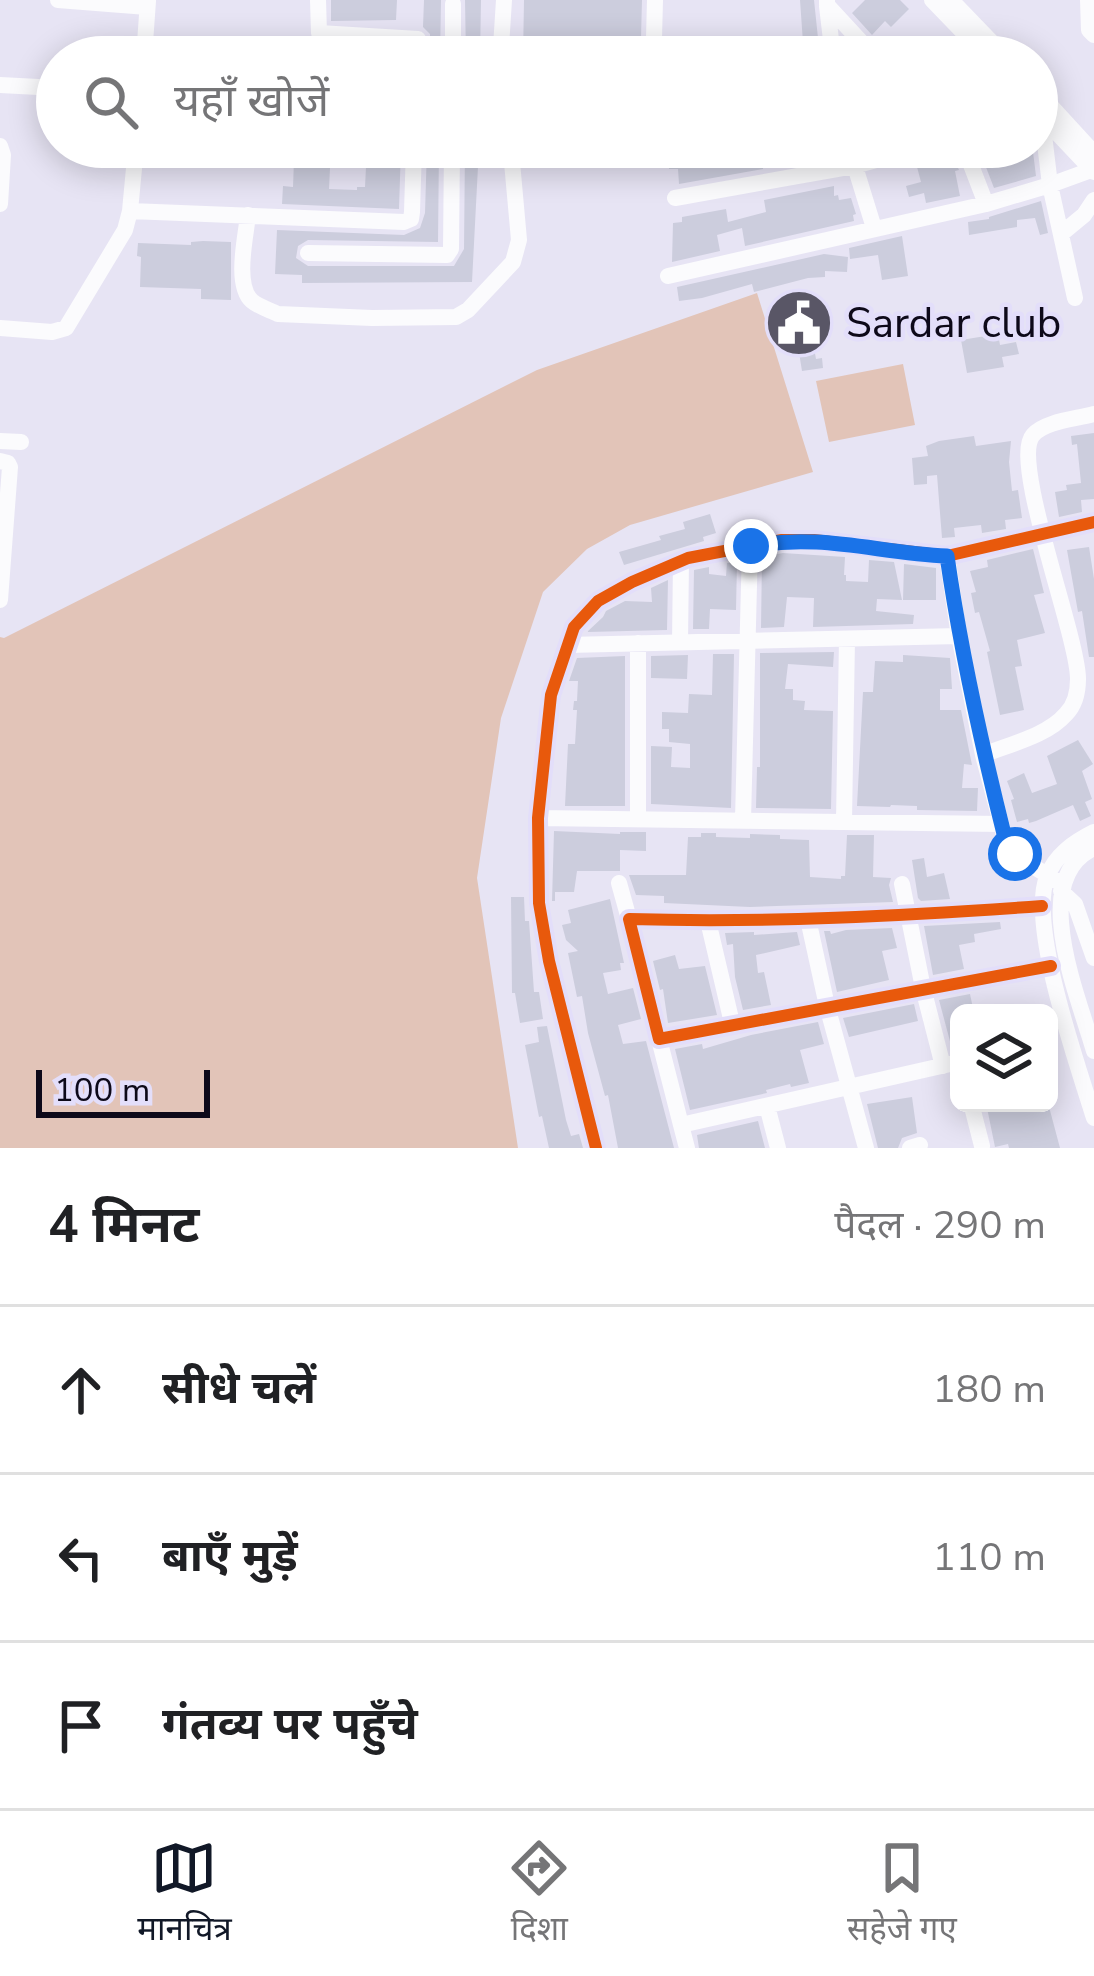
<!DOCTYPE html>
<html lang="hi">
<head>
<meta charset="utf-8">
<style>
	:root { --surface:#fff; --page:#f6f6f6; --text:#202124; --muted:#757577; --line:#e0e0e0; --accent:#111827 }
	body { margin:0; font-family:"Nunito Sans","Noto Sans Devanagari",sans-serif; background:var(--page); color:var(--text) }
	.controls { position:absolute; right:36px; bottom:36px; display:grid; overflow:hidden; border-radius:18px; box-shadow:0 6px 30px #0003 }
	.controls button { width:108px; height:108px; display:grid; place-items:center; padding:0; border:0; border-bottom:3px solid var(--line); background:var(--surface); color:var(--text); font:60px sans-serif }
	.scale { position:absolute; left:36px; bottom:30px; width:174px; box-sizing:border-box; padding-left:12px; border:6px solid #0d0919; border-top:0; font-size:33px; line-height:42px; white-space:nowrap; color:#0d0919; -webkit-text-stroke:9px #e3defa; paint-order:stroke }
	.stop { position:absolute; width:36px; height:36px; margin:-27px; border:9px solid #1a73e8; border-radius:50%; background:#fff }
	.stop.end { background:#1a73e8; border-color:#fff; box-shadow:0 3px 12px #0008 }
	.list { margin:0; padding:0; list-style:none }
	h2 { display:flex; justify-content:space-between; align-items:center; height:156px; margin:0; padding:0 48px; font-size:51px }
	h2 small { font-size:39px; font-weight:400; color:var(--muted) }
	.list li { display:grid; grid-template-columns:78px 1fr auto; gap:36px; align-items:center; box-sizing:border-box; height:168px; padding:0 48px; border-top:3px solid var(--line) }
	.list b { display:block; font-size:45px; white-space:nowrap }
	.list em { font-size:39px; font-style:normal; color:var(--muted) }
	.icon { flex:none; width:66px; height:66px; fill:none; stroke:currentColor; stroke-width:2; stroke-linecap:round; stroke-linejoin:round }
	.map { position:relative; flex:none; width:1094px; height:1148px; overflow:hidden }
	.search { position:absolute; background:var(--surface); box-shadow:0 6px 30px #0003; left:36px; right:36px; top:36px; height:132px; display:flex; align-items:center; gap:30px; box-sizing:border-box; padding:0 42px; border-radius:66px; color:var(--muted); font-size:45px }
	.sheet { height:660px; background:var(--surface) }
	nav { display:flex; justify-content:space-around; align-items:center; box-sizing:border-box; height:168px; border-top:3px solid var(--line); background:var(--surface); font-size:33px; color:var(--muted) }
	nav a { display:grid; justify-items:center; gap:6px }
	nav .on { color:var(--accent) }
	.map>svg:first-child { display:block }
	.green { fill:#e2c4b8 }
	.building { fill:#cccddd }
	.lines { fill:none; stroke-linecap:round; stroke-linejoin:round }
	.minor { stroke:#fbfbfd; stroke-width:16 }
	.cycleway-casing { stroke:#e3defa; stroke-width:20 }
	.cycleway { stroke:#e8590c; stroke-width:12 }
	.route { stroke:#1a73e8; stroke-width:15 }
	.labels { text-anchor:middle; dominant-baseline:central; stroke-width:9; stroke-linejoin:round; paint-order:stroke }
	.poi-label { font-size:42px; fill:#0d0919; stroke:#e3defa; text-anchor:start }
</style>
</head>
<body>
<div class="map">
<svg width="1094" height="1148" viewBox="0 0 1094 1148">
	<rect width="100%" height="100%" fill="#e7e4f4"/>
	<path class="green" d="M757,293L813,472L630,525L587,549L543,592L501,718L477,878L518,1148H0V637L4,638L537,370Z
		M903,364L915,425L829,442L816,381Z"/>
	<path class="building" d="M331,0H397L396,20L331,21Z
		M424,0H441L440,57H430V34L423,27Z
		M465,0H481L480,57H466Z
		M524,0H642L641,38L644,52H610V57H523Z
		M800,0H814L820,57H804Z
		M865,0H900L909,9L891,27L885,21L872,35L852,13Z
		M302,147H331L329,189L357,190V187H365L367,147H401L399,209L282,204L283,186L293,187L294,160H302Z
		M427,147H439L438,242L308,240L298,246L296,258L308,266H454L464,249L465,147H479L472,282L302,283V275L275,274L277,230L404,235L420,228L425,213Z
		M669,147H837L838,156L763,167V169L679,184L678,169H669Z
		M987,147H998L1003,158L1033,152L1036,176L994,188L979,149Z
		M953,157L959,170L955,171L960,196L926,203L924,193L909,197L906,186L921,182L917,167Z
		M834,186V196L838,195L839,200L851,198L856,214L853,215L854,221L745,246L742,228L717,235L720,251L672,262L673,223L682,222V217L726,209L728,222L766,212L764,200Z
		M1041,201L1048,233L1040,235L1035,218L1017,220V227L969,235L968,222L989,219V217Z
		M902,236L908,276L882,280L878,255L850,259L849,248Z
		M203,241L231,242V300L201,299V289L140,287L141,257L137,256L138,243L191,245V242Z
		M824,254L848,257L847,272L825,271V277L808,278L754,292L752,284L702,298L679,301L677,287Z
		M809,300L810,311L823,308L825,317L809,320L816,359L822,358L823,368L802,371L791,303Z
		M998,334L1000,345L1016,342L1019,354L1002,357L1004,367L967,373L961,340Z
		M1094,433V499L1081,500L1082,512L1059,517L1055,492L1067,490L1066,485L1081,483L1077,444L1072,445L1071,436Z
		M974,436L976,446L1011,441L1009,462L1012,491L1018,490L1022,518L1005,520L1006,529L982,533L981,525L954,528L955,537L942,538L937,475L927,476V484L914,485L912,458L928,456L926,446L939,441Z
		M710,514L716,533L703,537L704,541L624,565L619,552L661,540L659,536L685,529L683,522Z
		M1089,547L1094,579V657H1089L1082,611L1078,612L1067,550Z
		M1033,549L1044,593L1034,595L1045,633L1017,640L1022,666L1015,667L1024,710L1000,715L987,652L990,651L979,612L975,613L971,593L976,592L970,571L988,567L987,560Z
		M783,553L845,557L844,575H846V581L868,582L869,560L894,562L902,600L877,599L876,611L914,615L913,624L813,627L814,598L787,597L784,627L761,628L762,557Z
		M737,562L736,610L710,609L709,629H693L694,570L709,567V574L726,576L727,563Z
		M904,564L936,568V600H903Z
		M668,580L667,630L587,632L603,617L606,611L625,601L652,602L651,588Z
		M834,652L833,667L788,664L785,689H793V700L805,701L804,710L833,711L831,809L756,808L757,767H760V653Z
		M713,654H734L731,808L651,804V746L672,747L671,767L690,768V744L669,742V729H662V712L688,713L689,694L712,695Z
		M688,655L687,679L651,678V656Z
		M903,655L950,658L952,689H940V710H961L972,765L964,764L962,788H978L977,811L917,810V806L891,805L890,807L857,806L863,692H873L875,661L903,662Z
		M625,656V806H565L568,744H575L577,710H573L574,701H577L578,681H569L577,658Z
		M1078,740L1093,764L1082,771L1092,799L1085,802L1091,816L1080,821L1073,805L1036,821L1029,823L1028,819L1017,822L1011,800L1014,799L1007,781L1024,773L1032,793L1057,784L1047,756Z
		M554,831L620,834V832H646V851L620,850V871H577L574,892H555V901H552Z
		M701,833H716V837L750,838V834L780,835V839L809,840L810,877L841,879V876H845L847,835H874L873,877L891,878L889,885L893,902L750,907L664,903V896L636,895L629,875H686L688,837H701Z
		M924,858L927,877L944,873L950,899L921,901L918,898L912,860Z
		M511,897H524L525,921H529L534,992H539L543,1019L520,1023L515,993H512Z
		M610,899L624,963H620L621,970L603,973L608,994L633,988L641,1019L618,1025L623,1044L646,1041L674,1148H618L608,1095L605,1096L588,1033L582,996L577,997L568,953L578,951L566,940L562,925L571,923L568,910Z
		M1000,922L1001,929L974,934L975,942L959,945L964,969L933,975L924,926Z
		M892,928L897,948L882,951L889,980L837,992L824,931H830L831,934L846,930Z
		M754,932V935L797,932L800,945L756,955L758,973L764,972L771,1005L743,1010L735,977L733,944L727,945L725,933Z
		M675,955L679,969L705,966L717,1015L668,1023L663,989L660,990L653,961Z
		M970,994L974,1013H959V1043L951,1045L939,1000Z
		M914,1004L918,1021L849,1037L843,1018Z
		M818,1022L824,1044L800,1050L809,1083L791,1087L790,1084L766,1090L767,1093L690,1110L675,1049L702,1044L703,1049L751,1035Z
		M547,1026L566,1120L571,1136L579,1134L583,1148H549L542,1116L539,1117L525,1045L539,1042L537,1027Z
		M912,1097L917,1133L902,1138L898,1148H878L867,1104Z
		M986,1103H1048L1060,1148H1009L1008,1144L995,1147Z
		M758,1121L765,1148H699L697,1135Z"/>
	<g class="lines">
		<path class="minor" d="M58,0L147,7
			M318,0L319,33L418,39L417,57
			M827,0V5L875,57
			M932,0L987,57
			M951,0L1006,57
			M1088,0L1089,30L1094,35
			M827,6L833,57
			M654,38L655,0
			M501,47L504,0
			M144,57L148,1
			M453,57V4
			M0,85L57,88
			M1037,91L1094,153
			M1041,116L1094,172
			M1042,118L1050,185L1075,298
			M0,146L3,155L0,204
			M849,147L874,228
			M961,147L966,152L986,204
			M675,198L854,166L924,147
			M130,211L404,222L411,219L412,212L414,147
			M248,215C246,236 234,285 252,301C259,307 270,310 278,314L372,318L456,317L468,310L513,262L519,240L511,151
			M1061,234L1084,215L1094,200
			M308,253L447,255L451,249L452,147
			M668,276L986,204L1050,185L1094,169
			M0,328L52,332L66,328L125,230L130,211L136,147
			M0,441L21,442
			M0,461L8,463L10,467L0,600
			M947,556L959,636L983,755L1006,842L1026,862L1062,884
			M680,642L681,561
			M567,645L959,636
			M983,755C1010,744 1047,736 1066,714C1075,705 1078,692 1078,679C1078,636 1010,461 1033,435C1045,421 1077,419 1094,414
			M538,818L1001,824
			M638,819V643
			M743,820L750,546
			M844,821L847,639
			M1094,832C1074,842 1055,855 1047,877C1028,925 1078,1066 1094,1118
			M1094,848C1027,878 1079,998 1094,1051
			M619,883L629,919
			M902,884L923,988L943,1066
			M1061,891L1075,904L1094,958
			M1042,906C904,916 767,923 629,919L659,1039L1051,966
			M808,919L827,1006L866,1148
			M708,921L732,1023
			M659,1039L681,1125
			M971,1103L982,1146
			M767,1106L778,1148
			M596,1148L549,961L539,903L538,818L551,695L574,627L598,601L632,582L688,558L782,540H814L947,556L1094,522
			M687,1148L681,1125L959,1062
			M910,1148L920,1145"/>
		<defs>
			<path id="cycleway" d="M1042,906C904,916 767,923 629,919L659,1039L1051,966
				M596,1148L549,961L539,903L538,818L551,695L574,627L598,601L632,582L688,558L782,540H814L947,556L1094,522"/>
		</defs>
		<use href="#cycleway" class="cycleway-casing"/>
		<use href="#cycleway" class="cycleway"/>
	</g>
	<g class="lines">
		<path class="route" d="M751,546C823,533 877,553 947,556C961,653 982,747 1006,842L1015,854"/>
	</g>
	<defs>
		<symbol id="civic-disc" viewBox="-11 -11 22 22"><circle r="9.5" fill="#595666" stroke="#e3defa"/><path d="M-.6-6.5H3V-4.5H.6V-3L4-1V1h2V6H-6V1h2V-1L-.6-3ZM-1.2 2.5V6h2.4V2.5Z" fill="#fff"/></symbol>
	</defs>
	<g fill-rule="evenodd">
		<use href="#civic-disc" x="761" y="285" width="76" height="76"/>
	</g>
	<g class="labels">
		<g class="poi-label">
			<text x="846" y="323">Sardar club</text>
		</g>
	</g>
</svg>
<div class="controls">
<button><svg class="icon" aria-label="layers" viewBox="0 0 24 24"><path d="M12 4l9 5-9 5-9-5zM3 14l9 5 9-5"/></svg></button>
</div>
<div class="scale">100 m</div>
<div class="stop" style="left:1015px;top:854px"></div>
<div class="stop end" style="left:751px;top:546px"></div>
<div class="search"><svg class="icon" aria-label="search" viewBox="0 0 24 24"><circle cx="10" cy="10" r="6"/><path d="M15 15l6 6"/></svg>यहाँ खोजें</div>
</div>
<section class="sheet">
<h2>4 मिनट<small>पैदल · 290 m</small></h2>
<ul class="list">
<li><svg class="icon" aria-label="ahead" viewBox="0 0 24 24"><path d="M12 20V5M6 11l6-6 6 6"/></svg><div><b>सीधे चलें</b></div><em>180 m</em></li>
<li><svg class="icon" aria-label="left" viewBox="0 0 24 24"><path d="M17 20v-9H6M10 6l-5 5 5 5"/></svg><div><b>बाएँ मुड़ें</b></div><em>110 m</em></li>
<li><svg class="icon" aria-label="arrive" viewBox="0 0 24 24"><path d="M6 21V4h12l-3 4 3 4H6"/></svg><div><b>गंतव्य पर पहुँचे</b></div></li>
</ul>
</section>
<nav>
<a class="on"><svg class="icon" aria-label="map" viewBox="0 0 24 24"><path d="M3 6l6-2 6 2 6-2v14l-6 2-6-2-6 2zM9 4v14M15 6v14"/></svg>मानचित्र</a>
<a><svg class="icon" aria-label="directions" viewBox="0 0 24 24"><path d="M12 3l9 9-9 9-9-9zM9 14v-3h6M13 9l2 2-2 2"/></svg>दिशा</a>
<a><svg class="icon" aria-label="saved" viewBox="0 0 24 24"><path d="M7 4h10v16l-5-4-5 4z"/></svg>सहेजे गए</a>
</nav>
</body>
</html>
